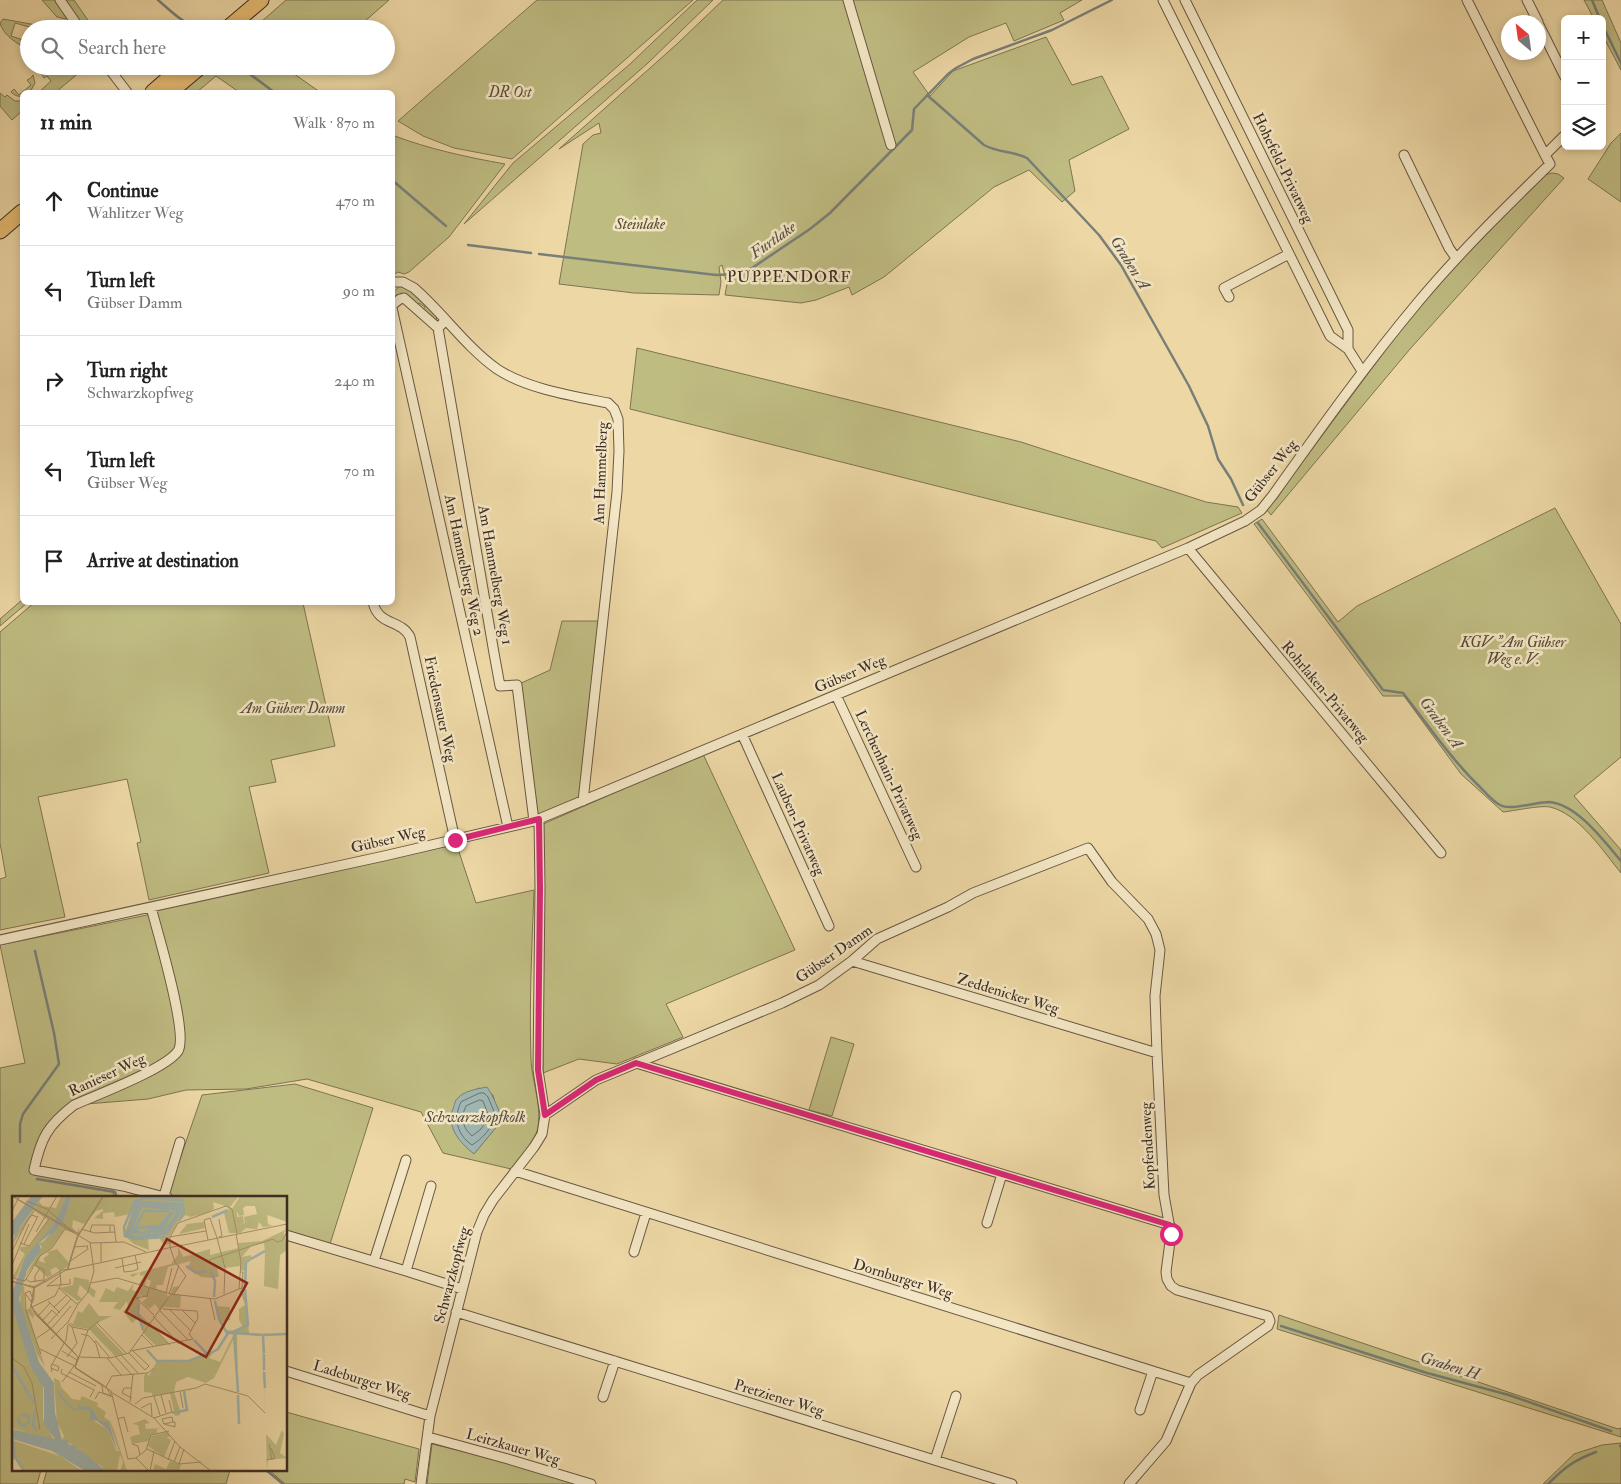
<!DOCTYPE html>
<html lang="en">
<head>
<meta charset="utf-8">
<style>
	:root { --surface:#fff; --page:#f6f6f6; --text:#222; --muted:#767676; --line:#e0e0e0 }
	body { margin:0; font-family:"IM FELL Double Pica",serif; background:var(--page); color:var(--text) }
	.controls { position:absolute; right:15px; top:15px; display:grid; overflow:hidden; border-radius:8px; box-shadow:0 2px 8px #0003 }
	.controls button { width:45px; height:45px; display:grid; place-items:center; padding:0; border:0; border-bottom:1px solid var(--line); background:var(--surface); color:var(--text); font:25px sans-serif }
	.compass { position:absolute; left:1501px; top:15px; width:45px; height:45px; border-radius:50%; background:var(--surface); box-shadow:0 2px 8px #0003; rotate:331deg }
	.stop { position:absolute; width:15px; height:15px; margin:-11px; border:4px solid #db2777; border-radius:50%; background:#fff }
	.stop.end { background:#db2777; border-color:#fff; box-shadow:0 1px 5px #0008 }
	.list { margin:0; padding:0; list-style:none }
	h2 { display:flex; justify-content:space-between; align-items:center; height:65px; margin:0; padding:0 20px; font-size:21px }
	h2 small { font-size:16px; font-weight:400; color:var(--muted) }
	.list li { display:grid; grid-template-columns:32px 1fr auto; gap:15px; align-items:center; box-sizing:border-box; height:90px; padding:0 20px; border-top:1px solid var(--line) }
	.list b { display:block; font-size:19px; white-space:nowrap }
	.list p { margin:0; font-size:16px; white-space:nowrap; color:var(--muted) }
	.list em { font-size:16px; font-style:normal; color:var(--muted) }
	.icon { flex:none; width:28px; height:28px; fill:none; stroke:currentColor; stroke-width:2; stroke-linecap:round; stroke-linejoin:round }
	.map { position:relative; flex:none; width:1621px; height:1484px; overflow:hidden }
	.search { position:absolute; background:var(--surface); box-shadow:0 2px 8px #0003; left:20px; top:20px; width:375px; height:55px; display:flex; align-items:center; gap:12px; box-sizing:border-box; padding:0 18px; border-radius:28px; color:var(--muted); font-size:19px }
	.panel { position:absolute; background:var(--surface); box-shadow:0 2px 8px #0003; left:20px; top:90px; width:375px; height:515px; border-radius:8px }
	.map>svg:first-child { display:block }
	.green { fill:#bfbc82; stroke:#7e7452; fill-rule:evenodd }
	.water { fill:#9fb6b3; stroke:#787f79 }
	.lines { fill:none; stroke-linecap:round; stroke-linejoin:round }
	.shore { stroke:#6e716b; stroke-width:1 }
	.stream { stroke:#787f79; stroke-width:2.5 }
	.minor-casing { stroke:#6a5744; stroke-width:11 }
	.primary-casing { stroke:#3e2c23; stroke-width:17 }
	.minor { stroke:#f3e6c4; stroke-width:9 }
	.primary { stroke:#e6bc72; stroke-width:15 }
	.route { stroke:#db2777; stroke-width:6 }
	.labels { text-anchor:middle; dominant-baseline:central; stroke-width:5; stroke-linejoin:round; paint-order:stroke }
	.park-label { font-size:15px; font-style:italic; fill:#584936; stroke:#f3e6c4 }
	.street-label { font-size:15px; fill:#3e2c23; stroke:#f3e6c4 }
	.water-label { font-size:16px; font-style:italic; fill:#564e47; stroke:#f3e6c4 }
	.neighbourhood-label { font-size:16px; letter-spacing:1px; fill:#3e2c23; stroke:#f3e6c4 }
	.inset-river { fill:none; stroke:#9fb6b3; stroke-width:2.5 }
	.inset-road { fill:none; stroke:#a79371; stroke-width:1 }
	.view { fill:#8f2418; fill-opacity:0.15; stroke:#8f2418; stroke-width:2.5 }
	.inset-edge { fill:none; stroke:#3e2c23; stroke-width:2.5 }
</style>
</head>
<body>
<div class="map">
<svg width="1621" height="1484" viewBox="0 0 1621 1484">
	<rect width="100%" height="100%" fill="#edd8a5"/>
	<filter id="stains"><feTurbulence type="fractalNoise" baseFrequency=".004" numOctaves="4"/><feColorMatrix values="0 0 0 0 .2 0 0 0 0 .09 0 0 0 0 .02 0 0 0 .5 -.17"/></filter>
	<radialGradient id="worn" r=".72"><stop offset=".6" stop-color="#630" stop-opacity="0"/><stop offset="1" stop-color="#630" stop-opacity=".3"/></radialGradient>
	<path class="green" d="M42,0H56L67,16L66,19L57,17Z
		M65,0H74L94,29H86Z
		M286,0H389L356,29H268L261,22Z
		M537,0H693L512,159L454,148L423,136L398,121Z
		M697,0H713L648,63L464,224L513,163L629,65Z
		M723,0H1082L1060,13L1064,20L1014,41L1006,23L969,37L913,72L930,96L953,71L1046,37L1072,85L1102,76L1129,129L1069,160L1075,191L1062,202L1029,170L994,187L884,277L852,295L849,287L816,300L801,303L725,295L727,284L722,265L719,267L721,282L719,295L634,293L559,284L583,144L593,135L601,133L599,123L559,149L677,44Z
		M1584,0H1602L1621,43V70L1602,34V19H1594Z
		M3,19L36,25L33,28L15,23L11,36L29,42V49C18,45 3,35 0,23Z
		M46,66H87L56,92H39L51,81L47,76L44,78L41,73V70Z
		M210,66H276L277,71H290L320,92H239L216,76L197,92H183Z
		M33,75L35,83L30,92H22V96C18,97 14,95 11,92L14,89L19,95L31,85L27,80L31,78Z
		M0,93L5,97L7,95L15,101H22V111L12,120L0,106Z
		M1621,133V202L1588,179L1611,143Z
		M392,135C429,149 466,157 505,164L449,237L409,272L404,274L398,272L393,275Z
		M1552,173L1558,174L1564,178L1410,349L1271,515L1267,510L1402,328L1457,264L1545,175Z
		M400,286L411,291L437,316L436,321L422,310L425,307L419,303L416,306L406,294L401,293L393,301L392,293Z
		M637,348L1021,442L1206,502L1238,507L1242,513L1162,548L1156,541L630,409Z
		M1555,508L1621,624V757L1574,796L1621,850V873C1603,851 1579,814 1550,807C1540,805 1514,811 1503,812L1461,774L1404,696H1383L1254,524L1262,519L1338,622L1357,606Z
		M22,600V602L27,603L0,626V619Z
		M35,602L303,603L335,746L271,760L276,782L249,787L269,873L149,900L137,843L141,842L127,779L38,797L65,917L0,930V879L6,877L0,843V632Z
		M562,621H603L583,801L534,821L517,685L550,670Z
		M703,754L795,950L666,1004L683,1037L617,1064L579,1059L543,1073V887L541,825Z
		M455,840L476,903L534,890C532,946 529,1003 531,1059C532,1083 543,1108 537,1131C532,1147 521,1157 511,1169L443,1153L421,1112L307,1079L246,1089L186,1090L148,1099L74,1105L52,1124L35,1170L111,1187L115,1198H14V1470H41L37,1484H0V1068L25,1063L0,945L152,914L151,907ZM479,1088L493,1095L495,1103L501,1115L498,1125L474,1154L457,1099Z
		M831,1037L854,1044L832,1116L809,1110Z
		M295,1084L373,1108L330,1244L286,1231V1198H179L168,1194L202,1095Z
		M1279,1315L1618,1429L1621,1428V1437L1277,1329Z
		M286,1412L419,1449L415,1482L405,1479L404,1484H285L269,1470H286Z
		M1621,1443V1484H1543L1574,1454L1602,1445Z
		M432,1444L507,1462L578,1484H427Z
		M47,1470H230L226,1484H43Z"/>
	<path class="water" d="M487,1087C493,1095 496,1105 501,1115L498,1125L474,1154C459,1142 445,1126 454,1106C454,1105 456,1099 457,1099C463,1091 477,1089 487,1087Z"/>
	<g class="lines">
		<path class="shore" d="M480,1093H484L488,1097L496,1116C492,1128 482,1139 472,1145C457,1135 453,1118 461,1102Z
			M480,1100L483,1101L489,1117L481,1129L472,1136C463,1128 460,1118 466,1106Z"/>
		<path class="stream" d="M158,0C171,11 183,24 200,28
			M1592,0L1600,19
			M1602,24L1621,63
			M239,66L274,92
			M927,95L984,145C999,153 1013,151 1027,158L1099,235L1121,265L1189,386L1208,426L1218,459L1231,479L1243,505
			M392,180L446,226
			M468,245L531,253
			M539,254L716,275L738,274L749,270L810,229L830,213L912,130L914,109L948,74L956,68L973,59L1052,30L1112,0
			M1258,523L1383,690L1403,693C1428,725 1451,759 1480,787C1486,793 1492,801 1500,805C1511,811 1536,802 1549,802C1577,804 1604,841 1621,861
			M20,1142V1124L23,1114L59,1064L54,1033L35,951
			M37,1179L115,1192L117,1198
			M1281,1326L1427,1373L1509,1395L1611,1431
			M1620,1446H1621
			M266,1470L283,1484
			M1548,1484C1564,1468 1574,1460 1596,1452"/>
		<defs>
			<path id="minor" d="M60,0L80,29
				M848,0L891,145
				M1163,0L1330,336L1348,349
				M1185,0L1348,330V349L1362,371
				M1527,0L1538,22
				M1538,23L1565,77
				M107,66L127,92
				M1404,155L1449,248L1456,258
				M1545,155L1565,135
				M392,282H403L414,288C443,313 466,347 497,369C527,389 573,396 608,403L614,409L618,419L619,451L617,492L583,801
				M1229,297L1224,288L1289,254
				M392,305L400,299L404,298L438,328
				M392,308L508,827
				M446,320L438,328L494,653L500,686L517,685L534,821
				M1188,548L1441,853
				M373,602C378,626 401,619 410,637L455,840
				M836,695L916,867
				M742,734L829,926
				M151,907C157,931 189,1034 178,1051C166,1069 96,1095 74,1105C47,1126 41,1138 34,1170L123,1186L168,1198
				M0,940L384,856L534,821L1188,548L1245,521L1261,510L1273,495C1320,429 1367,363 1419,301C1460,252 1505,208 1550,164L1545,155L1467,0
				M852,961L1157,1053
				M636,1063L1170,1225
				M545,1115L596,1080L782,1003L819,985L852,961L877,939L948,907L973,893L1088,848L1112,882L1148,919L1156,934L1160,950L1155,996L1157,1053L1164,1195L1171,1234L1166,1272L1167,1279L1171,1286L1177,1290L1268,1316L1270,1321L1268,1326L1198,1375L1191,1383L1166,1441L1129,1484
				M515,1171L1191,1383
				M164,1196L180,1142
				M987,1223L1002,1174
				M286,1235L406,1271L462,1289
				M634,1252L646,1213
				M374,1261L406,1160
				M406,1271L431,1186
				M456,1312L1012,1484
				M286,1371L430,1416
				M603,1397L615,1361
				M1140,1410L1153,1371
				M428,1437L508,1459L591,1484
				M935,1460L956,1396
				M421,1484L430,1416L477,1232L484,1215L493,1200L534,1147L542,1134L545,1115L538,1070L540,888L539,819"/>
			<path id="primary" d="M227,29L261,0
				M153,92L183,66
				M170,92L201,66
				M0,231L22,212"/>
		</defs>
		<use href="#minor" class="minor-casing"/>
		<use href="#primary" class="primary-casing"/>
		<use href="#minor" class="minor"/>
		<use href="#primary" class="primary"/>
	</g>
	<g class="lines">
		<path class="route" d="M455,840L539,819L540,888L538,1070L545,1115L596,1080L636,1063L1170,1225L1171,1234"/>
	</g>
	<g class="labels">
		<g class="park-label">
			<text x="510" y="92">DR Ost</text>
			<text x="640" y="224">Steinlake</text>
			<text x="1513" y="642">KGV "Am Gübser<tspan x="1513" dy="17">Weg e. V.</tspan></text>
			<text x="293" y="708">Am Gübser Damm</text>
		</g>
		<g class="street-label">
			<text transform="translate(1283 168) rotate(64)">Hohefeld-Privatweg</text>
			<text transform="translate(1271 471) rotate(-52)">Gübser Weg</text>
			<text transform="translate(601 473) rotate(-88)">Am Hammelberg</text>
			<text transform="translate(464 565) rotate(78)">Am Hammelberg Weg 2</text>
			<text transform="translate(495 575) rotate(80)">Am Hammelberg Weg 1</text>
			<text transform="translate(850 674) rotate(-23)">Gübser Weg</text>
			<text transform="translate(1325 692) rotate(50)">Rohrlaken-Privatweg</text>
			<text transform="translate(440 709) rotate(78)">Friedensauer Weg</text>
			<text transform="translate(889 775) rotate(65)">Lerchenhain-Privatweg</text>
			<text transform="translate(798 824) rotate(66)">Lauben-Privatweg</text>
			<text transform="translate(388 840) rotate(-13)">Gübser Weg</text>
			<text transform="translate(834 954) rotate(-35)">Gübser Damm</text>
			<text transform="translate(1008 994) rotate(17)">Zeddenicker Weg</text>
			<text transform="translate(107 1075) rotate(-25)">Ranieser Weg</text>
			<text transform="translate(1148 1146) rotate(-93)">Kopfendenweg</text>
			<text transform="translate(452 1275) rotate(-75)">Schwarzkopfweg</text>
			<text transform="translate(903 1279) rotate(17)">Dornburger Weg</text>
			<text transform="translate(362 1380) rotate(17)">Ladeburger Weg</text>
			<text transform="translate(779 1398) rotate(17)">Pretziener Weg</text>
			<text transform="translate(513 1447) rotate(16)">Leitzkauer Weg</text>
		</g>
		<g class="water-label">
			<text transform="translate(773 240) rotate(-35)">Furtlake</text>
			<text transform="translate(1130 263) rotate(58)">Graben A</text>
			<text transform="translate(1441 723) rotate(53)">Graben A</text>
			<text x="475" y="1117">Schwarzkopfkolk</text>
			<text transform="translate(1450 1366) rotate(17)">Graben H</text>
		</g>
		<g class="neighbourhood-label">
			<text x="789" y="277">PUPPENDORF</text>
		</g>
	</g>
	<g transform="translate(12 1196)">
		<rect width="275" height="275" fill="#edd8a5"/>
		<path d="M49,0H55L41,29L13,61L4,82H0L13,58L8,54L9,51L18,50L36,24L23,15L1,48L7,33L27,6L31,10L44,12ZM60,0H227L218,11L220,13L225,12L220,13L228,0H275V26L255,19L256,28L261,30L251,31L247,26L245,33L234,32L228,37H217L212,17L217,14L216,11L201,6L202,13L195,17L178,21L174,19L166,26L157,41L158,48L152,49L150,45V48L148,42L136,43L137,54L122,48L112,39L119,18L103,21L102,16L91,17V23L82,22L91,15V13L84,15L72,28L61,24L60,31L65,37L67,32L68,39L52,34L40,51L28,60L27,65L34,67L31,63L37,58L35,56L45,53L57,67L56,70L48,75L44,71L38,74L40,79L35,81L22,69L11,84L30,51L27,47L31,46L39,37L37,43L52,25ZM234,10H243L245,18L232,21L233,27L228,29L232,27L231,20L225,21V15L227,20L232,19L231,12ZM192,26L193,32L167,38L175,28ZM275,33L272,36L275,54L268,59L266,93L252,90L253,56L235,66L233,93V75L228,74V70L205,73L207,80L202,82L189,81L175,72L179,65L156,71L151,89H145L144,93L154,97L157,102L161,91L168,90L162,98L169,99L168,112L152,111L148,115L143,108L137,113L130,106L135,102L128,99L126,116L157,148L144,150L131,137L127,121L120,127L111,115L116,111L115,105L108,114L101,112L106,106H87L94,92L102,96L105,91L116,95L122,87L120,94L126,96L129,89L137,92L139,85L135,83L133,90L127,88L132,79L128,80V76L121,81L117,79L159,68L166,59V51L171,61L198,53V59L226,52V47L250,45ZM252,47L253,55L240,63L239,59L230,61L239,50ZM62,81L77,84L78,91L84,95L82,102L68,89L65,98L70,103L66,105L48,92L61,89ZM9,89L12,90L13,114L19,112L22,119L21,123L16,116L33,171L25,158L8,109ZM233,93L237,137H222L275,138L251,139L253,216L250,140L225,138L226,197L223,140L202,182L194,187L176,181L164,186L162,196L168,214L175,215H168V219L163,220L158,197L140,200V197L132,196V180L134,177L137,180L145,165L135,154L145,164H178L195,158L182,143L196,158L202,156L216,139L207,124L202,103L204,110L218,111V124L211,126L213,134L225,135L231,131L227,124V113L233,109L228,95ZM217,137L222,138L208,166L197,162ZM0,103L19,172L31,188V223L42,244L0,232ZM77,107L87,120H100L83,128L112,158L103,160L77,133L60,130L56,126L61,128L66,115L70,117ZM42,182L48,185L49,191L60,203L68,204L70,200L86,207L85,210L94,216L92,221L98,225L102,234L115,275H108L111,266L108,259L105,275L91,274V271L65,255L60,248L49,246L52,240L46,228L40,226L45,227ZM68,212H80L87,224L97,226L107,255H104L96,234L82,225L78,214ZM133,223L138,227L133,228L134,233L152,232L145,233V237L139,239L137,245L120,248L118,241L128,238L126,229L120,228ZM270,234L272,238L268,257L275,262L256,264L255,275L254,238L264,249ZM156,236L158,240L155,242L159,244L152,261L136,250L140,240ZM0,244L48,260L70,275H12L3,263L0,264ZM158,265L169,269L167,275H141L143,268L154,273Z" fill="#bfbc82" fill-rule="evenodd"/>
		<path d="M19,0H31L8,31L0,50L3,38L0,40V26ZM55,0H60L52,25L37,43L39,37L27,47L29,54L15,74L7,103L27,166L42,187L43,217L50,244H56V248L64,250L65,254L71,256L94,275H73L40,255L0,243V233L43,243L32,228V192L19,172L0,110V97L13,61L41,29ZM44,193L62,213L67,212L66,209L80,212L87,224L97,226L106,257L96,234L85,225L78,224V214H61L50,204Z" fill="#9fb6b3"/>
		<path class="inset-river" d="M157,15H132L123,32L148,30L159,16M200,21L216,14M128,36L119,33L129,10L163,13L151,31L135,33M132,36L151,34L155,27M139,38L117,36L127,8L165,10V18L154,35L144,37M141,38L155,37L168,16V8L125,6L115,38L122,41L147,39M153,41L123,43L113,40L112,31L123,5L133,2L170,4L172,16L167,25M239,63L253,55M174,70L184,77L194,75M198,74L203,85L202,101M233,92L234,66L238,64M203,105L207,123L215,137M127,107L126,118L131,134M221,136L236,129L233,93M222,137L226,196M223,137L250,139M251,139L275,138M251,140L252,157M182,144L195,158M135,154L145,165H177L194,158M197,158L206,153L216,137H221M252,158V174M0,170L22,207M252,176L253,192M226,199L227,228M23,213L21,230L25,235M160,217L175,214L172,195M7,222V227L12,230L17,226V221L12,218L9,220M1,244L3,261L12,275"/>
		<path class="inset-road" d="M0,0L79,47L112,46L134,56M0,0L67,38M14,5L35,13L62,37M0,15L7,1M98,29H102L104,46M69,33L83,37L103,36M24,36L45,0M78,36L80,29H98V36M157,41L194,35M207,41L210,40L207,23M205,42L213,72L212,98M196,44L192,24L198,22L205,42M8,47L17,50L37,23M89,47V67M12,48L26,20M167,50L275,28M61,51L76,50M0,55L16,23L20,19L25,21M110,62L112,76L121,75L126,73L123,59M197,64L261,43L265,46L270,45L275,36M57,66L76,53L75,50M0,69L17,28M23,69L32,74V86M103,72L129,66M59,73L50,74L22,91L19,111L66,161L63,172L99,195L116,263L124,262L137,275M55,74L65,41L91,0M55,74L170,49M49,79L35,90L58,88V83M0,82L13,85L28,60L40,52L53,33M14,83L18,86L31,84M0,85L22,92L56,73L66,40L92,0M0,86L24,91M23,86V80L28,72M79,87L105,82L159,98L203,103L227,93L229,66L224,38M24,91L22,93V102L20,107L19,109L24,118L56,150L66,161L67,162L63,171L64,172L91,189L95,192L99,200L91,197L90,189L64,172L63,170L66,161L23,118L19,109L22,93ZM47,92L66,109M137,92L135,100L124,102L142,119M227,93L230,92L231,76H228M13,97L14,115L29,158M154,97L160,72M157,98L167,69M162,98L174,80L163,66L158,51V41L166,27L214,10L220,13L225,38M20,101L18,95L13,97L20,107M198,102L203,124M36,105L48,117M67,107L76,96L82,75L78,46M42,111L55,99M18,112L43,100L49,88L48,75M157,113L179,135M170,114L183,127M148,115L176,144M26,120L38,107M141,120L167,148M30,125L40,114L46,120M87,125L76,134L67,161L98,162L117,157L159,98M136,126L158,149M85,127L115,158M35,129L59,103M60,131L76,134M39,133L59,110M69,138L77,140L84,148L88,162M130,139L142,151M25,142L38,133M39,143L56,126L67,106M82,146L84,145L98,162M28,153L63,170M50,155L65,164M118,155L181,143L177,138L186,122L185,115L151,113M117,157L133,174L137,170L121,155M109,159L126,177M55,161L65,147L60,131L56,128M104,161L119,178M0,162L12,171L20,187L28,234M95,162L109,179M39,172L46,175L47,171L40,168M50,173L49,177L82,194L78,201M40,176L39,170L54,144L56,129M57,176L84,190M50,186L62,170M94,191L100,180L136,177L142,172M168,195L171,212M99,196L142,222L168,251L199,275M149,199L154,217M142,200L148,219M120,202L110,197L112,192H120M83,203L87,196L101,201M118,206L121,178M123,208L131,202L184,192L193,188L236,200L253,217M129,212L139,207L140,220M142,222L160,216L157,204M106,223L112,221L116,236M163,226V231L152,228L161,226ZM152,228L150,223L160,221L161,226M120,248L126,250L128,259M257,248L260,264M135,253L167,268L189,266M124,262L134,254L139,239L157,235M156,264L163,245M254,264L263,262L259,252M162,266L168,251M167,268L172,253M138,275L142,255"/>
		<path class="view" d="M155,43L235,87L194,161L114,116Z"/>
		<rect width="275" height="275" class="inset-edge"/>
	</g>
	<rect width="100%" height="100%" filter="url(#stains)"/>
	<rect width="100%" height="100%" fill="url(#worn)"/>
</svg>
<div class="controls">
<button>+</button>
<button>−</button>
<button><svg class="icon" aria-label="layers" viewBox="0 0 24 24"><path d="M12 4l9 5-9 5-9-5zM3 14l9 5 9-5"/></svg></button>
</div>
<svg class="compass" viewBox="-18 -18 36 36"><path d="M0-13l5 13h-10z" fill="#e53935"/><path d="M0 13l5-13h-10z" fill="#767676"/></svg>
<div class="stop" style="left:1171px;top:1234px"></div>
<div class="stop end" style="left:455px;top:840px"></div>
<div class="search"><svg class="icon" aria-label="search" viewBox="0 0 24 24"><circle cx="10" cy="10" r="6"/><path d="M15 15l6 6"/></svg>Search here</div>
<section class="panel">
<h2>11 min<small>Walk · 870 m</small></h2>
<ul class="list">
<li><svg class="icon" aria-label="ahead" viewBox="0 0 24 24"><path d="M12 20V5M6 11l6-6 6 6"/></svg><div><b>Continue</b><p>Wahlitzer Weg</p></div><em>470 m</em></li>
<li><svg class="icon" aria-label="left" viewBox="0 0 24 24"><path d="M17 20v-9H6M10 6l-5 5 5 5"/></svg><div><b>Turn left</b><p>Gübser Damm</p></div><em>90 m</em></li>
<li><svg class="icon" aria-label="right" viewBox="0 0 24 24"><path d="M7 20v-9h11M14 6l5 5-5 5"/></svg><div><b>Turn right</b><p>Schwarzkopfweg</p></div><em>240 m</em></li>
<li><svg class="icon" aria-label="left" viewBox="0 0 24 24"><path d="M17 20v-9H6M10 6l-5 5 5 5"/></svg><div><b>Turn left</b><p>Gübser Weg</p></div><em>70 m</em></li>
<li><svg class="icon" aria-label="arrive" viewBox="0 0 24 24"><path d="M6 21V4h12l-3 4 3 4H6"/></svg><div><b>Arrive at destination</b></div></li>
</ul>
</section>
</div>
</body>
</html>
